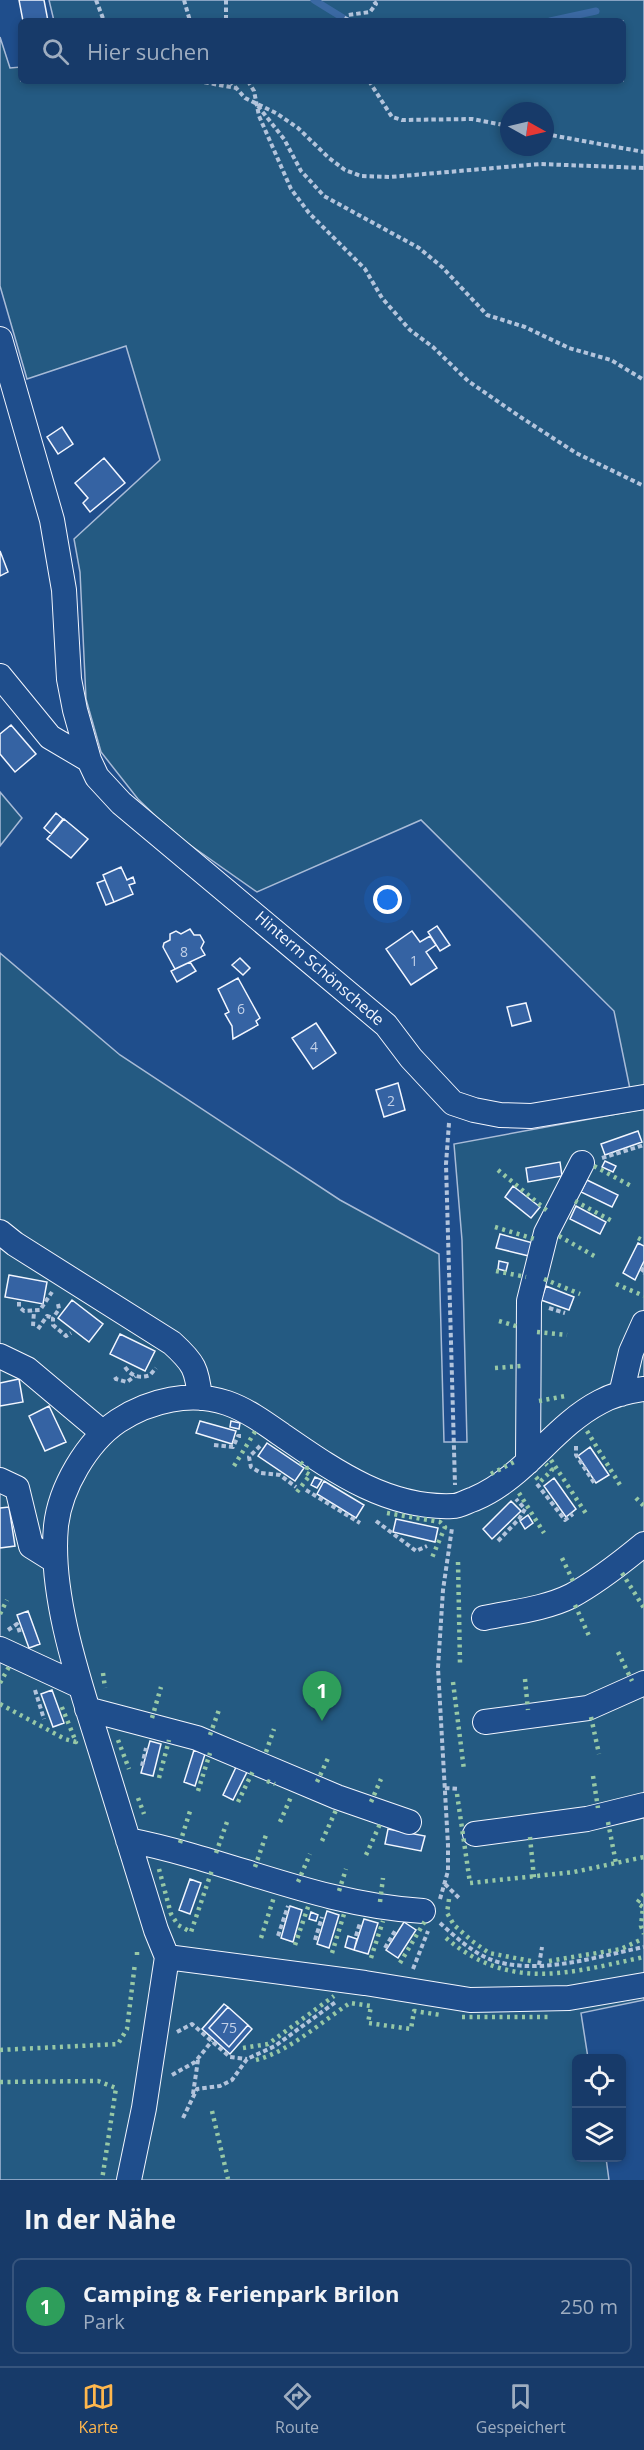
<!DOCTYPE html>
<html lang="de">
<head>
<meta charset="utf-8">
<style>
	:root { --surface:#173a69; --page:#244571; --text:#f1f3f6; --muted:#9eadc0; --line:#36547d; --accent:#ffb74d }
	body { margin:0; font-family:"Open Sans",sans-serif; background:var(--page); color:var(--text) }
	.controls { position:absolute; right:18px; bottom:18px; display:grid; overflow:hidden; border-radius:9px; box-shadow:0 3px 9px #0003 }
	.controls button { width:54px; height:54px; display:grid; place-items:center; padding:0; border:0; border-bottom:2px solid var(--line); background:var(--surface); color:var(--text); font:30px sans-serif }
	.compass { position:absolute; left:500px; top:102px; width:54px; height:54px; border-radius:50%; background:var(--surface); box-shadow:0 3px 9px #0003; rotate:98deg }
	.you { position:absolute; left:388px; top:900px; width:21px; height:21px; margin:-15px; border:4px solid #fff; border-radius:50%; background:#1a73e8; box-shadow:0 0 0 9px #1a73e833 }
	.badge { display:grid; place-items:center; width:39px; height:39px; border-radius:50%; background:var(--accent); color:#fff; font-size:20px; font-weight:700 }
	.pin { position:absolute; translate:-50% -50px; filter:drop-shadow(0 2px 3px #0008) }
	.pin::after { content:''; position:absolute; top:32px; width:21px; height:18px; background:inherit; clip-path:polygon(0 0,100% 0,50% 100%) }
	.list { margin:0; padding:0; list-style:none }
	h2 { display:flex; justify-content:space-between; align-items:center; height:78px; margin:0; padding:0 24px; font-size:26px }
	h2 small { font-size:20px; font-weight:400; color:var(--muted) }
	.list li { display:grid; grid-template-columns:39px 1fr auto; gap:18px; align-items:center; box-sizing:border-box; height:96px; margin:0 12px 12px; padding:0 12px; border:2px solid var(--line); border-radius:9px }
	.list b { display:block; font-size:22px; white-space:nowrap }
	.list p { margin:0; font-size:20px; white-space:nowrap; color:var(--muted) }
	.list em { font-size:20px; font-style:normal; color:var(--muted) }
	.icon { flex:none; width:33px; height:33px; fill:none; stroke:currentColor; stroke-width:2; stroke-linecap:round; stroke-linejoin:round }
	.map { position:relative; flex:none; width:644px; height:2180px; overflow:hidden }
	.search { position:absolute; background:var(--surface); box-shadow:0 3px 9px #0003; left:18px; right:18px; top:18px; height:66px; display:flex; align-items:center; gap:15px; box-sizing:border-box; padding:0 21px; border-radius:9px; color:var(--muted); font-size:22px }
	.sheet { height:186px; background:var(--surface) }
	nav { display:flex; justify-content:space-around; align-items:center; box-sizing:border-box; height:84px; border-top:2px solid var(--line); background:var(--surface); font-size:16px; color:var(--muted) }
	nav a { display:grid; justify-items:center; gap:3px }
	nav .on { color:var(--accent) }
	.map>svg:first-child { display:block }
	.green { fill:#245a82; stroke:#a8bbd7; stroke-width:1.5; fill-rule:evenodd }
	.lines { fill:none; stroke-linecap:round; stroke-linejoin:round }
	.stream { stroke:#3b69a3; stroke-width:7 }
	.building { fill:#3563a3; stroke:#f2f6ff; stroke-width:1.5 }
	.minor-casing { stroke:#f2f6ff; stroke-width:26 }
	.path { stroke:#b3c4dc; stroke-width:4; stroke-dasharray:4.5 3; stroke-linecap:butt }
	.minor { stroke:#1f4e8c; stroke-width:24 }
	.hedge { stroke:#97c8a6; stroke-width:4.5; stroke-dasharray:3 4.5; stroke-linecap:butt }
	.labels { text-anchor:middle; dominant-baseline:central; stroke-width:4.5; stroke-linejoin:round; paint-order:stroke }
	.number-label { font-size:14px; fill:#c3d1e8 }
	.street-label { font-size:16px; fill:#f2f6ff; stroke:#1f4e8c }
</style>
</head>
<body>
<div class="map">
<svg width="644" height="2180" viewBox="0 0 644 2180">
	<rect width="100%" height="100%" fill="#1f4e8c"/>
	<path class="green" d="M49,0H644V1086L630,1089L614,1011L421,820L257,892L173,833L138,799L101,752L86,699L80,572L74,539L160,460L126,346L27,379L0,286V37L10,68L21,67V81H623V21H54ZM509,111H545V147H509Z
		M0,792L22,818L0,846Z
		M0,953L120,1055L340,1200L439,1254L444,1442H467L462,1240L454,1144L644,1109V2000L581,2013L588,2058H576V2158H606L609,2180H0Z"/>
	<g class="lines">
		<path class="stream" d="M314,0L348,21
			M550,21L596,11"/>
	</g>
	<path class="building" d="M19,0H44L48,21H23Z
		M62,427L73,444L58,454L47,437Z
		M104,458L125,483L90,512L83,503L88,498L75,483Z
		M0,551L8,572L0,576Z
		M11,725L36,754L15,772L0,754V734Z
		M56,813L63,819L51,834L44,828Z
		M64,819L88,839L71,858L47,839Z
		M121,867L127,880L133,877L135,883L129,885L133,894L114,902L103,875Z
		M105,880L114,902L106,905L97,883Z
		M437,926L450,945L440,951L428,932Z
		M190,929L194,935H200L204,942L201,948L205,955L175,969L163,947L164,943L170,940V934L176,931L181,934Z
		M412,931L420,942L430,936L436,945L426,952L437,968L411,985L386,949Z
		M240,958L250,968L243,975L232,965Z
		M190,962L196,971L177,982L171,971Z
		M238,978L260,1018L256,1021L258,1025L233,1039L232,1026L225,1014L229,1012L218,989Z
		M526,1003L531,1021L512,1026L507,1007Z
		M316,1023L336,1053L313,1069L292,1038Z
		M398,1083L405,1110L384,1117L376,1090Z
		M638,1131L642,1142L605,1155L601,1144Z
		M605,1161L616,1166L613,1172L602,1167Z
		M560,1162L562,1176L528,1182L526,1168Z
		M587,1180L618,1195L612,1207L581,1192Z
		M513,1186L540,1207L531,1218L505,1197Z
		M576,1206L606,1222L600,1234L570,1219Z
		M500,1234L533,1243L529,1256L496,1248Z
		M638,1243L644,1246V1261L635,1280L623,1273Z
		M499,1261L508,1263L506,1271L498,1269Z
		M9,1275L47,1282L43,1304L5,1297Z
		M546,1286L574,1297L569,1310L541,1300Z
		M72,1300L103,1324L89,1342L58,1318Z
		M120,1334L155,1351L145,1371L110,1354Z
		M19,1379L23,1402L0,1406V1383Z
		M49,1406L66,1442L45,1451L29,1416Z
		M200,1421L236,1431L232,1444L196,1433Z
		M231,1421L240,1423L239,1429L230,1427Z
		M267,1443L304,1468L295,1481L258,1456Z
		M590,1447L609,1475L596,1483L578,1456Z
		M315,1477L322,1480L317,1488L311,1485Z
		M554,1478L576,1509L566,1517L544,1486Z
		M324,1481L364,1505L356,1518L317,1494Z
		M511,1501L521,1511L492,1539L483,1529Z
		M9,1507L15,1546L0,1548V1508Z
		M528,1515L533,1523L525,1529L520,1521Z
		M396,1519L438,1528L435,1542L393,1532Z
		M28,1611L40,1644L29,1648L17,1615Z
		M52,1690L64,1723L53,1727L41,1694Z
		M150,1741L161,1744L153,1776L141,1773Z
		M194,1750L205,1754L195,1786L184,1782Z
		M237,1765L248,1770L233,1800L223,1795Z
		M388,1829L425,1836L421,1851L385,1844Z
		M190,1879L201,1883L190,1914L179,1910Z
		M290,1906L302,1910L293,1942L281,1938Z
		M327,1911L339,1915L329,1948L317,1944Z
		M311,1912L318,1915L316,1921L309,1919Z
		M364,1919L378,1923L368,1954L354,1950Z
		M404,1922L416,1930L398,1958L386,1950Z
		M348,1936L357,1939L354,1950L345,1947Z
		M224,2004L228,2007L209,2028L229,2047L248,2025L252,2029L230,2054L202,2029Z
		M228,2007L248,2025L229,2047L209,2028Z"/>
	<g class="lines">
		<defs>
			<path id="minor" d="M0,339L52,520L64,590L69,679L75,710L89,760L97,777L121,803L386,1025L411,1058L453,1103L474,1110L500,1115L531,1116L644,1097
				M0,676L50,737L89,760
				M0,1232L15,1244L172,1343C194,1363 197,1369 200,1398
				M0,1356L27,1369L102,1432
				M621,1394L631,1352L644,1323
				M528,1462L529,1301L546,1233L582,1163
				M0,1480L17,1488L31,1546L55,1561
				M484,1618C512,1612 545,1609 571,1596C597,1582 621,1563 644,1544
				M0,1649L80,1686
				M87,1709L197,1738L337,1797L409,1822
				M485,1722L588,1708L644,1683
				M475,1834L587,1819L644,1805
				M128,1840C230,1860 318,1905 423,1911
				M167,1957L365,1983L470,2000L569,1998L644,1985
				M129,2180L144,2108L167,1957L156,1930C138,1872 120,1813 102,1755C81,1687 49,1597 56,1526C60,1488 87,1442 118,1421C150,1400 191,1391 227,1403C247,1410 265,1423 282,1435C333,1470 387,1509 453,1506C460,1506 467,1501 474,1499C526,1477 552,1427 600,1402C613,1395 629,1391 644,1389"/>
		</defs>
		<use href="#minor" class="minor-casing"/>
		<path class="path" d="M96,0L104,21
			M184,0L190,21
			M226,0V21
			M345,21L348,15L370,12L376,4L373,0
			M197,81L236,88
			M230,81L245,98L276,113L298,128L329,158L345,170L361,176L390,177L540,164L644,168
			M248,81L254,91L259,116L291,189L309,213L365,269L382,298L410,330L433,347L468,381L522,418L576,453L644,486
			M369,81L392,117L402,120L472,119L509,126
			M258,106L284,139L301,171L324,196L419,248L442,267L487,315L525,327L569,348L611,360L644,380
			M545,134L644,152
			M449,1123L446,1164L455,1485
			M602,1158L644,1145
			M644,1268L641,1272L644,1273
			M19,1302V1307L24,1311L40,1310L52,1292
			M58,1304L59,1309L53,1318V1325L66,1336L71,1333
			M549,1308L565,1313
			M33,1326L34,1311
			M38,1329L47,1316L53,1318
			M125,1367C131,1376 140,1379 150,1375L156,1368
			M115,1377L116,1379L127,1382L135,1376
			M214,1445L233,1447L238,1436H241
			M260,1446L249,1457L251,1467L261,1473L280,1475L296,1487
			M576,1446V1455L595,1484
			M537,1484L565,1520L573,1514
			M306,1490L360,1523
			M376,1521L416,1551L427,1546
			M498,1541L519,1519L525,1509L516,1499
			M8,1630L17,1624L20,1633
			M35,1690L44,1719
			M142,1766L146,1748
			M445,1788L459,1789
			M445,1884L460,1899
			M440,1899L448,1871V1845L438,1668L443,1590L452,1528
			M440,1923C458,1939 478,1958 502,1963C548,1973 599,1956 644,1947
			M278,1936L288,1906
			M356,1936L360,1923
			M315,1940L322,1917
			M385,1948L395,1931
			M539,1965L542,1947
			M413,1969L428,1931
			M177,2032L192,2024L230,2057L247,2059
			M172,2075L195,2062L212,2041
			M193,2094L198,2060
			M183,2118L197,2089L220,2086L232,2080L247,2059L275,2046L337,2001"/>
		<use href="#minor" class="minor"/>
		<path class="hedge" d="M594,1166L633,1187
			M498,1170L550,1213
			M575,1201L612,1221
			M495,1227L538,1240
			M559,1236L596,1257
			M638,1238L644,1241
			M496,1271L526,1277
			M544,1279L580,1294
			M616,1284L644,1296
			M499,1321L519,1327
			M537,1332L567,1335
			M495,1368L521,1366
			M539,1401L565,1396
			M587,1431L620,1485
			M551,1460L587,1515
			M234,1466L256,1430
			M491,1474L514,1462
			M536,1477L540,1482L552,1470L546,1464
			M297,1492L310,1475L305,1472L307,1468L299,1461
			M519,1493L544,1533
			M636,1498L644,1506
			M387,1513L440,1522L445,1527L431,1560
			M562,1558L575,1585
			M458,1562L460,1663
			M622,1573L644,1608
			M575,1605L590,1638
			M0,1614L7,1600
			M618,1652L632,1681
			M103,1673L105,1688
			M525,1679L528,1710
			M453,1682L464,1770
			M0,1683L10,1665
			M0,1704L65,1739L76,1742L61,1705
			M591,1717L599,1754
			M152,1718L161,1687
			M210,1735L220,1707
			M118,1740L129,1769
			M266,1752L274,1729
			M593,1776L598,1808
			M159,1778L169,1740
			M267,1781L275,1784
			M317,1782L329,1756
			M198,1791L210,1753
			M457,1794L470,1883L574,1872L644,1857
			M138,1798L144,1814
			M238,1802L253,1771
			M371,1802L381,1779
			M280,1822L291,1797
			M608,1822L616,1863
			M530,1837L534,1878
			M322,1841L337,1808
			M180,1843L191,1808
			M216,1853L228,1819
			M366,1855L380,1824
			M255,1867L266,1835
			M159,1869L171,1914L178,1925L191,1932L212,1870
			M298,1882L310,1854
			M339,1891L346,1869
			M644,1894L637,1903L643,1907L641,1926L644,1934
			M449,1899L447,1913L454,1925L472,1941L489,1953L531,1961
			M380,1902L383,1878
			M261,1938L274,1897
			M446,1938C510,1992 569,1973 644,1957
			M295,1945L309,1904
			M332,1953L344,1914
			M137,1955V1948
			M371,1958L383,1921
			M549,1961L621,1949L640,1940
			M400,1963L425,1921
			M462,2017H548
			M243,2048L268,2044L334,1996
			M0,2050L118,2044L127,2029L135,1963
			M256,2060C290,2051 321,2022 350,2003L371,2006L368,2023L411,2029L414,2011L441,2015
			M0,2082L98,2081L116,2088L102,2180
			M212,2111L228,2179"/>
	</g>
	<g class="labels">
		<g class="number-label">
			<text x="184" y="951">8</text>
			<text x="414" y="960">1</text>
			<text x="241" y="1008">6</text>
			<text x="314" y="1046">4</text>
			<text x="391" y="1100">2</text>
			<text x="229" y="2027">75</text>
		</g>
		<g class="street-label">
			<text transform="translate(320 968) rotate(41)">Hinterm Schönschede</text>
		</g>
	</g>
</svg>
<div class="controls">
<button><svg class="icon" aria-label="locate" viewBox="0 0 24 24"><circle cx="12" cy="12" r="6"/><path d="M12 2v4M12 18v4M2 12h4M18 12h4"/></svg></button>
<button><svg class="icon" aria-label="layers" viewBox="0 0 24 24"><path d="M12 4l9 5-9 5-9-5zM3 14l9 5 9-5"/></svg></button>
</div>
<svg class="compass" viewBox="-18 -18 36 36"><path d="M0-13l5 13h-10z" fill="#e53935"/><path d="M0 13l5-13h-10z" fill="#9eadc0"/></svg>
<div class="you"></div>
<div class="pin badge" style="left:322px;top:1721px;background:#2e9e5b">1</div>
<div class="search"><svg class="icon" aria-label="search" viewBox="0 0 24 24"><circle cx="10" cy="10" r="6"/><path d="M15 15l6 6"/></svg>Hier suchen</div>
</div>
<section class="sheet">
<h2>In der Nähe<small></small></h2>
<ul class="list">
<li><span class="badge" style="background:#2e9e5b">1</span><div><b>Camping &amp; Ferienpark Brilon</b><p>Park</p></div><em>250 m</em></li>
</ul>
</section>
<nav>
<a class="on"><svg class="icon" aria-label="map" viewBox="0 0 24 24"><path d="M3 6l6-2 6 2 6-2v14l-6 2-6-2-6 2zM9 4v14M15 6v14"/></svg>Karte</a>
<a><svg class="icon" aria-label="directions" viewBox="0 0 24 24"><path d="M12 3l9 9-9 9-9-9zM9 14v-3h6M13 9l2 2-2 2"/></svg>Route</a>
<a><svg class="icon" aria-label="saved" viewBox="0 0 24 24"><path d="M7 4h10v16l-5-4-5 4z"/></svg>Gespeichert</a>
</nav>
</body>
</html>
